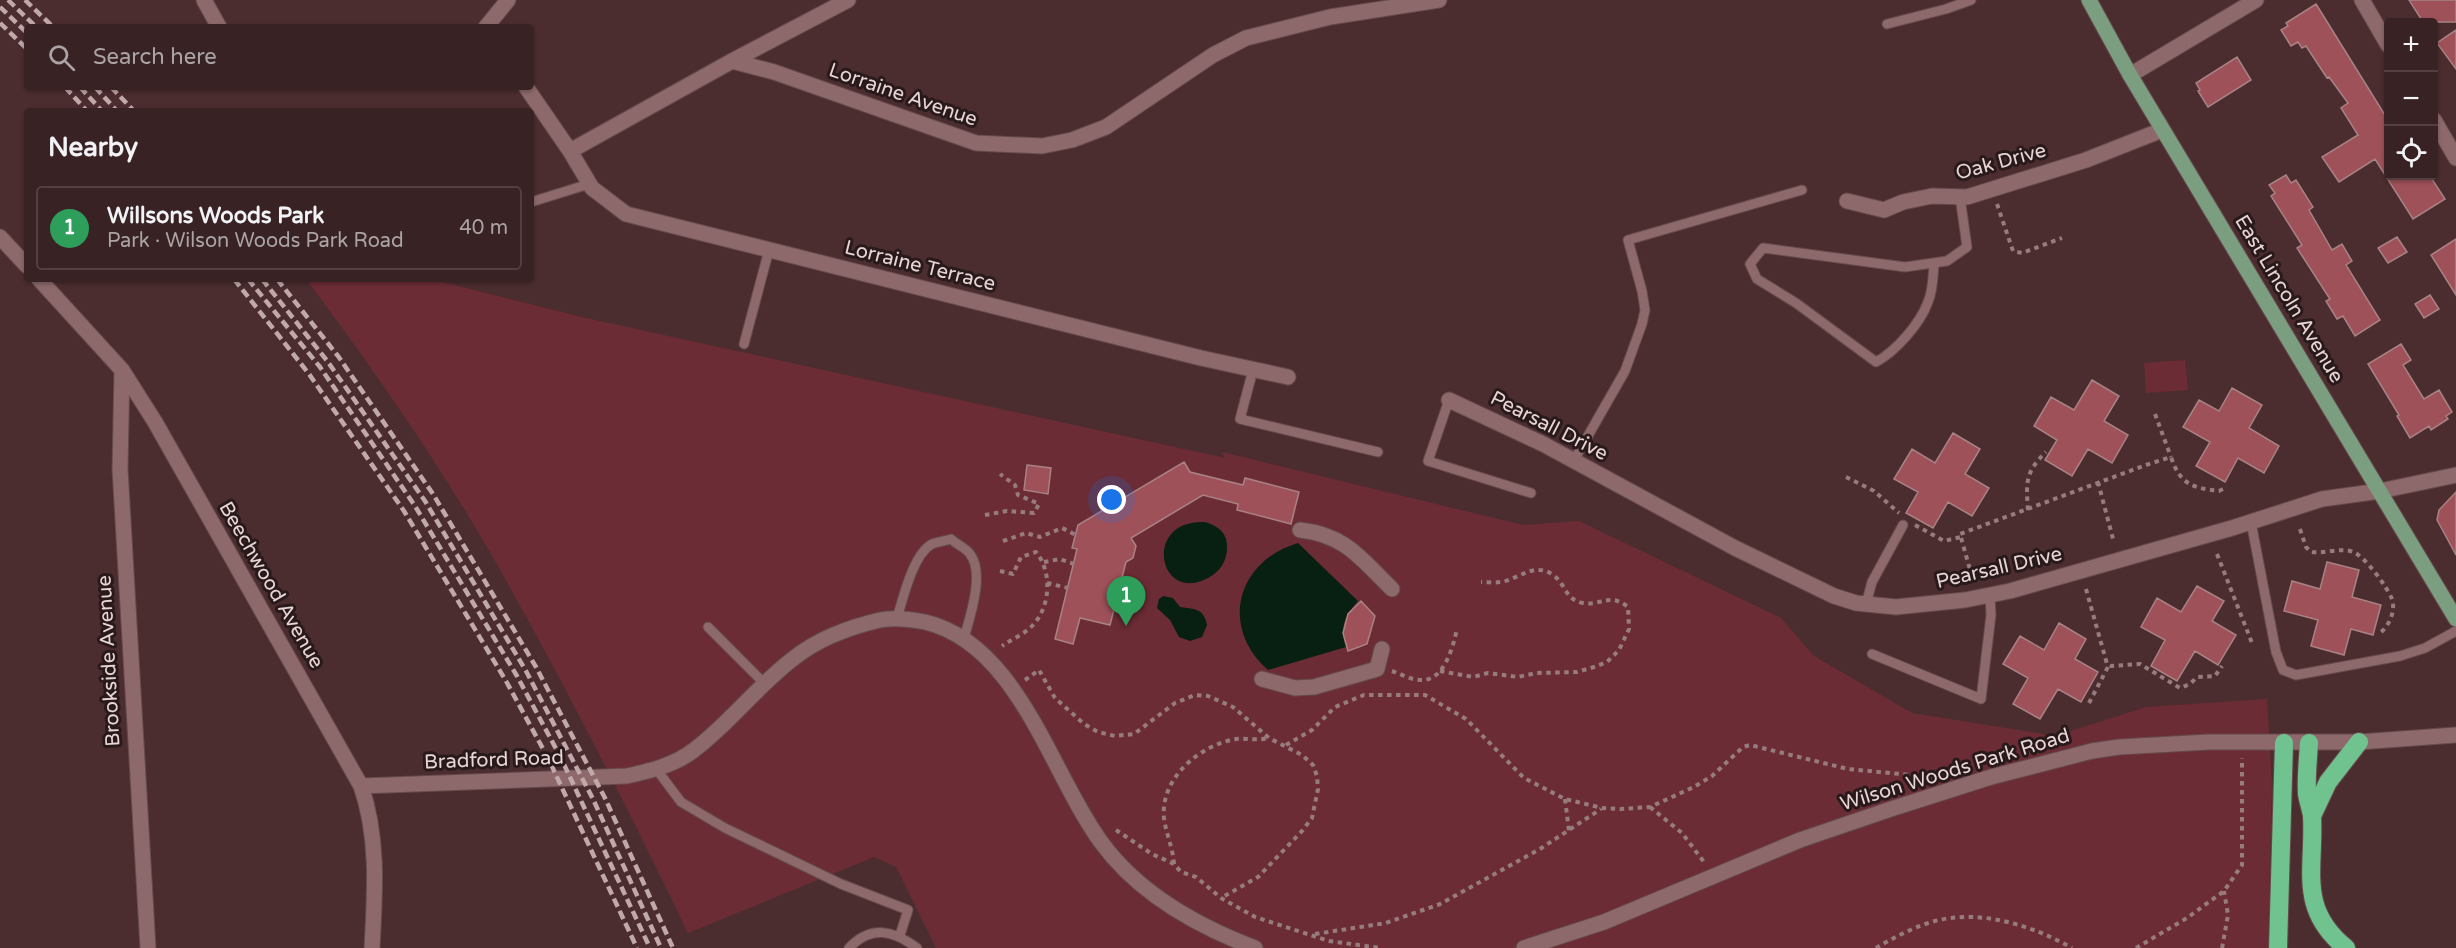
<!DOCTYPE html>
<html lang="en">
<head>
<meta charset="utf-8">
<style>
	:root { --surface:#392223; --page:#402a2b; --text:#f1f3f6; --muted:#aba4a6; --line:#533f41; --accent:#33d881 }
	body { margin:0; font-family:"Varela Round",sans-serif; background:var(--page); color:var(--text) }
	.controls { position:absolute; right:18px; top:18px; display:grid; overflow:hidden; border-radius:6px; box-shadow:0 2px 4px #0004 }
	.controls button { width:54px; height:54px; display:grid; place-items:center; padding:0; border:0; border-bottom:2px solid var(--line); background:var(--surface); color:var(--text); font:30px sans-serif }
	.you { position:absolute; left:1112px; top:500px; width:21px; height:21px; margin:-15px; border:4px solid #fff; border-radius:50%; background:#1a73e8; box-shadow:0 0 0 9px #1a73e833 }
	.badge { display:grid; place-items:center; width:39px; height:39px; border-radius:50%; background:var(--accent); color:#fff; font-size:20px; font-weight:700 }
	.pin { position:absolute; translate:-50% -50px; filter:drop-shadow(0 2px 3px #0008) }
	.pin::after { content:''; position:absolute; top:32px; width:21px; height:18px; background:inherit; clip-path:polygon(0 0,100% 0,50% 100%) }
	.list { margin:0; padding:0; list-style:none }
	h2 { display:flex; justify-content:space-between; align-items:center; height:78px; margin:0; padding:0 24px; font-size:26px }
	h2 small { font-size:20px; font-weight:400; color:var(--muted) }
	.list li { display:grid; grid-template-columns:39px 1fr auto; gap:18px; align-items:center; box-sizing:border-box; height:84px; margin:0 12px 12px; padding:0 12px; border:2px solid var(--line); border-radius:6px }
	.list b { display:block; font-size:22px; white-space:nowrap }
	.list p { margin:0; font-size:20px; white-space:nowrap; color:var(--muted) }
	.list em { font-size:20px; font-style:normal; color:var(--muted) }
	.icon { flex:none; width:33px; height:33px; fill:none; stroke:currentColor; stroke-width:2; stroke-linecap:round; stroke-linejoin:round }
	.map { position:relative; flex:none; width:2456px; height:948px; overflow:hidden }
	.search { position:absolute; background:var(--surface); box-shadow:0 2px 4px #0004; left:24px; top:24px; width:510px; height:66px; display:flex; align-items:center; gap:15px; box-sizing:border-box; padding:0 21px; border-radius:6px; color:var(--muted); font-size:22px }
	.panel { position:absolute; background:var(--surface); box-shadow:0 2px 4px #0004; left:24px; top:108px; width:510px; height:174px; border-radius:6px }
	.map>svg:first-child { display:block }
	.green { fill:#6c2c35 }
	.water { fill:#082011 }
	.building { fill:#9f5159; stroke:#a88284; stroke-width:1.5 }
	.lines { fill:none; stroke-linecap:round; stroke-linejoin:round }
	.lane-casing { stroke:#654a4c; stroke-width:11 }
	.street-casing { stroke:#654a4c; stroke-width:17 }
	.secondary-casing { stroke:#654a4c; stroke-width:17 }
	.primary-casing { stroke:#654a4c; stroke-width:17 }
	.highway-casing { stroke:#654a4c; stroke-width:20 }
	.path { stroke:#977c7e; stroke-width:4; stroke-dasharray:4.5 4.5; stroke-linecap:butt }
	.lane { stroke:#8d696b; stroke-width:9 }
	.street { stroke:#8d696b; stroke-width:15 }
	.secondary { stroke:#8d696b; stroke-width:15 }
	.primary { stroke:#7c9e80; stroke-width:15 }
	.highway { stroke:#70c28e; stroke-width:18 }
	.rail { stroke:#c1a9ab; stroke-width:4.5; stroke-dasharray:9 4.5; stroke-linecap:butt }
	.labels { text-anchor:middle; dominant-baseline:central; stroke-width:6; stroke-linejoin:round; paint-order:stroke }
	.street-label { font-size:20px; fill:#ead5d6; stroke:#281a1b }
</style>
</head>
<body>
<div class="map">
<svg width="2456" height="948" viewBox="0 0 2456 948">
	<rect width="100%" height="100%" fill="#4c2d2f"/>
	<path class="green" d="M306,279H430L586,318L1225,458L1222,452L1523,525L1579,521L1781,618L1814,656L1912,713L2055,736L2146,707L2267,699L2272,782L2268,948H936L896,867L874,857L688,933C626,805 562,678 491,554C436,459 372,367 306,279Z
		M2185,360L2188,390L2146,393L2144,363Z"/>
	<path class="water" d="M1205,522C1218,526 1228,533 1227,548C1227,561 1220,572 1208,578C1158,605 1142,519 1205,522Z
		M1298,543L1358,601C1345,615 1339,628 1346,647L1268,670C1219,627 1237,561 1298,543Z
		M1163,596L1173,598L1180,607C1194,609 1204,608 1207,625L1202,637L1190,641L1179,637L1170,620L1157,608L1159,599Z"/>
	<path class="building" d="M2409,0H2456V22H2423Z
		M2316,4L2388,120V176H2430L2445,199L2413,219L2375,159L2339,182L2322,157L2358,135L2341,108L2348,103L2329,77L2327,78L2306,46L2302,48L2298,42L2291,46L2281,30L2288,26L2286,23Z
		M2456,30V69L2437,43Z
		M2237,57L2251,80L2208,107L2198,91L2200,90L2196,83Z
		M2286,175L2291,183L2296,180L2313,207L2309,210L2332,250L2342,244L2352,261L2346,265L2380,320L2355,336L2343,316L2337,319L2326,301L2330,299L2297,248L2302,245L2271,196L2275,193L2269,185Z
		M2397,237L2407,252L2388,263L2378,248Z
		M2456,239V295L2431,255Z
		M2430,295L2439,309L2424,318L2415,304Z
		M2401,344L2411,360L2403,365L2424,399L2439,390L2452,412L2446,416L2448,419L2431,430L2429,426L2410,438L2397,416L2399,415L2368,364Z
		M2092,380L2119,396L2104,421L2128,435L2112,463L2088,449L2072,476L2045,460L2057,440L2034,426L2051,397L2074,410Z
		M2232,388L2262,405L2249,428L2279,446L2264,473L2238,458L2225,482L2196,466L2210,442L2183,427L2199,400L2219,411Z
		M1953,433L1980,449L1965,474L1989,488L1972,516L1948,502L1933,528L1906,513L1918,492L1894,479L1912,449L1935,463Z
		M1184,462L1190,472L1243,485L1245,478L1299,492L1291,524L1237,510L1238,504L1203,495L1131,538L1136,546L1133,558L1126,562L1110,625L1080,618L1073,644L1055,639L1077,549L1072,548L1078,525Z
		M1027,465L1051,468L1048,494L1024,490Z
		M2456,492V555L2437,520L2439,510Z
		M2327,562L2359,570L2352,597L2381,605L2373,635L2351,629L2344,655L2311,646L2318,620L2284,611L2292,581L2320,589Z
		M2197,586L2224,601L2212,621L2236,635L2218,665L2195,651L2177,681L2151,666L2165,640L2141,627L2157,598L2181,612Z
		M1361,601L1375,616L1367,644L1348,651L1343,633L1348,614Z
		M2059,623L2086,639L2075,659L2098,672L2081,702L2058,689L2040,719L2013,704L2028,678L2003,664L2020,636L2044,650Z"/>
	<g class="lines">
		<defs>
			<path id="lane" d="M1887,24L1946,9L1971,0
				M531,202L589,184
				M1934,264C1933,276 1933,291 1928,302C1920,324 1896,351 1876,362L1796,303L1757,279L1750,264L1763,248L1905,267L1947,261L1967,247L1960,197
				M744,344L769,250
				M1253,370L1240,419L1378,452
				M1449,400L1428,461L1531,493
				M1573,462L1625,371L1642,324L1645,310L1642,291L1628,240L1802,190
				M2251,522L2276,652L2283,670L2296,675L2400,656L2425,648L2456,631
				M1866,604L1872,582L1903,525
				M897,618C903,599 913,554 932,544C937,542 945,541 951,539C956,544 966,548 970,554C985,573 970,617 964,638
				M708,627L765,684
				M1872,654L1981,699L1991,615L1990,595
				M657,770L681,802L725,828L841,884L908,910L900,935
				M849,948C871,925 893,930 917,948"/>
			<path id="street" d="M204,0L219,27
				M2362,0L2388,45
				M486,27L508,0
				M732,61L774,72L976,143L1042,146L1072,140L1106,127L1213,55L1246,38L1330,17L1439,0
				M2130,75L2256,0
				M526,87L570,151L732,61L848,0
				M2434,120L2456,158
				M570,151L592,188L626,214L1201,358L1288,377
				M1847,201L1884,210L1903,202L1932,196L1967,197L2086,160L2162,130
				M0,237L27,266
				M39,279L122,370L155,422L361,786C379,838 375,893 372,948
				M122,370L120,469L148,948
				M1449,400L1543,444L1735,548L1834,596L1856,603L1896,607L1965,600L2010,591L2232,528L2322,499L2380,491L2456,475
				M1300,530C1346,535 1361,559 1392,589
				M1262,679L1295,688L1314,687L1377,669L1382,649"/>
			<path id="secondary" d="M361,786L627,776C650,771 675,765 694,750C730,723 758,685 794,658C819,638 850,627 880,620C896,617 910,619 925,622C1018,644 1050,772 1101,842C1138,893 1197,926 1255,948
				M1524,948L1604,922L1800,840L1891,809L1991,777L2092,751L2119,747L2209,742H2359L2456,735"/>
			<path id="primary" d="M2089,0L2130,75L2456,619"/>
			<path id="highway" d="M2309,743C2308,760 2306,777 2307,794C2308,801 2311,809 2312,816C2315,869 2297,908 2346,948
				M2312,816L2328,782L2359,742
				M2278,948L2284,743"/>
		</defs>
		<use href="#lane" class="lane-casing"/>
		<use href="#street" class="street-casing"/>
		<use href="#secondary" class="secondary-casing"/>
		<use href="#primary" class="primary-casing"/>
		<use href="#highway" class="highway-casing"/>
		<path class="path" d="M1997,204L2013,251L2022,253L2062,238
			M2155,414L2171,457
			M1846,477L1874,491L1899,513
			M2098,482L2113,539
			M2028,510C2026,483 2025,472 2046,452
			M985,515L1007,511L1034,513L1039,504L1018,495L1015,485L1000,474
			M1915,525L1944,541L1961,537
			M2300,529L2306,547L2311,552C2324,554 2341,547 2353,552C2365,556 2387,587 2392,599C2396,611 2389,626 2380,633
			M1003,541L1026,533L1040,537L1062,528L1076,535
			M2217,554L2252,643
			M1044,562L1060,559L1074,564
			M1000,571L1013,574L1021,557L1036,552C1052,571 1051,606 1033,625C1025,634 1012,639 1002,646
			M1972,577L1960,534L2146,465L2171,457C2180,484 2192,488 2219,491L2227,487
			M1047,583L1068,588
			M2086,589L2107,664L2111,666L2140,664L2180,688L2190,684L2197,677L2215,676L2222,666
			M1392,671C1401,674 1411,680 1420,680C1444,682 1453,647 1457,629
			M1440,671L1473,677L1488,673L1518,677L1536,673L1577,672L1594,667L1607,662L1619,650L1629,629L1628,607C1609,592 1602,606 1583,603C1565,600 1566,584 1553,575C1534,561 1518,580 1500,582C1494,583 1487,582 1481,582
			M1025,680L1039,670L1055,698L1084,724L1098,732L1115,736L1134,734L1175,703L1195,695L1208,696L1233,707L1269,738L1302,755L1313,765L1317,776L1318,789L1312,818L1302,831L1258,877L1221,898
			M2089,703L2109,665
			M1286,745L1312,730L1335,707L1364,695H1425L1466,719L1524,778L1565,799L1602,808L1621,809L1650,807L1694,787L1712,776L1743,747L1750,745L1848,769L1932,777
			M1565,799L1569,831
			M1650,807L1682,833L1704,862
			M1116,830L1152,854L1174,864L1181,872L1196,877L1221,898L1255,917L1329,941L1381,948
			M1174,864C1173,848 1166,834 1164,818C1160,778 1200,745 1236,739C1247,738 1258,741 1268,738
			M1315,934L1386,923L1440,904L1540,849L1601,809
			M1876,948C1895,937 1917,925 1939,920C1984,910 2033,926 2072,948
			M2136,948L2187,918L2224,891L2242,865V758
			M2222,948L2228,915L2224,891"/>
		<use href="#lane" class="lane"/>
		<use href="#street" class="street"/>
		<use href="#secondary" class="secondary"/>
		<use href="#primary" class="primary"/>
		<use href="#highway" class="highway"/>
		<path class="rail" d="M8,0L36,27
			M25,0L53,27
			M0,7L27,33
			M0,23L27,49
			M65,87L87,111
			M80,87L102,111
			M95,87L117,111
			M111,87L134,111
			M234,279L309,374L404,511L506,681L548,758L637,948
			M248,279L320,367L415,506L517,676L561,758L650,948
			M262,279L328,362L425,501L526,671L593,799L661,948
			M277,279L338,356L433,494L536,667L605,798L673,948"/>
	</g>
	<g class="labels">
		<g class="street-label">
			<text transform="translate(903 95) rotate(19)">Lorraine Avenue</text>
			<text transform="translate(2001 162) rotate(-15)">Oak Drive</text>
			<text transform="translate(920 266) rotate(14)">Lorraine Terrace</text>
			<text transform="translate(2289 299) rotate(59)">East Lincoln Avenue</text>
			<text transform="translate(1549 426) rotate(27)">Pearsall Drive</text>
			<text transform="translate(1999 568) rotate(-13)">Pearsall Drive</text>
			<text transform="translate(271 585) rotate(60)">Beechwood Avenue</text>
			<text transform="translate(109 661) rotate(-93)">Brookside Avenue</text>
			<text transform="translate(494 760) rotate(-2)">Bradford Road</text>
			<text transform="translate(1955 770) rotate(-17)">Wilson Woods Park Road</text>
		</g>
	</g>
</svg>
<div class="controls">
<button>+</button>
<button>−</button>
<button><svg class="icon" aria-label="locate" viewBox="0 0 24 24"><circle cx="12" cy="12" r="6"/><path d="M12 2v4M12 18v4M2 12h4M18 12h4"/></svg></button>
</div>
<div class="you"></div>
<div class="pin badge" style="left:1126px;top:626px;background:#2e9e5b">1</div>
<div class="search"><svg class="icon" aria-label="search" viewBox="0 0 24 24"><circle cx="10" cy="10" r="6"/><path d="M15 15l6 6"/></svg>Search here</div>
<section class="panel">
<h2>Nearby<small></small></h2>
<ul class="list">
<li><span class="badge" style="background:#2e9e5b">1</span><div><b>Willsons Woods Park</b><p>Park · Wilson Woods Park Road</p></div><em>40 m</em></li>
</ul>
</section>
</div>
</body>
</html>
